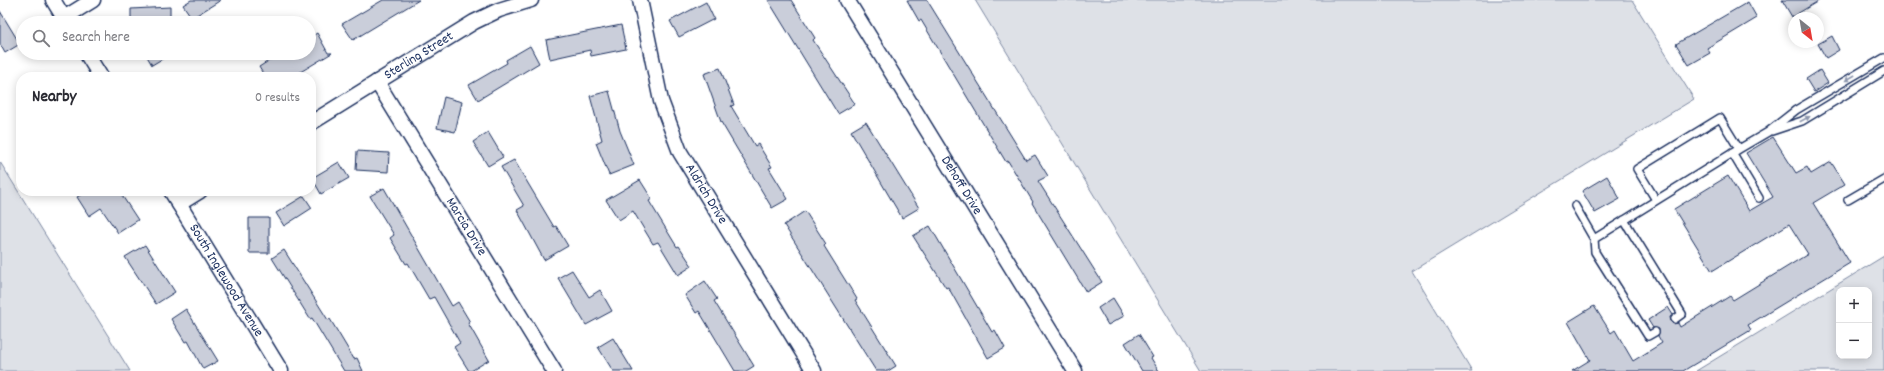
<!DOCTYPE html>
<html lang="en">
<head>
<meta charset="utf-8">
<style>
	:root { --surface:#fff; --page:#f7f7f7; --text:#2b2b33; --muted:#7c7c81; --line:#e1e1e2 }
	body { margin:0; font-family:Dekko,sans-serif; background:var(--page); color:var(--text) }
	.controls { position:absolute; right:12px; bottom:12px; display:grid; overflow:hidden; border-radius:8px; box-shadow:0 2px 10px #0003 }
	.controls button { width:36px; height:36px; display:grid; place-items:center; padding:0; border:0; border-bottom:1px solid var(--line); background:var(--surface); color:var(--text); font:20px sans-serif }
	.compass { position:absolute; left:1788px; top:12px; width:36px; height:36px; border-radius:50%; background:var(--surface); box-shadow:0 2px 10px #0003; rotate:149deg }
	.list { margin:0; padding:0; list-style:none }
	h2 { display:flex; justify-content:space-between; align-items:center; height:52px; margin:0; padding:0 16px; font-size:17px }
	h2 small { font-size:13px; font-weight:400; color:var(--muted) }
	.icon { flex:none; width:22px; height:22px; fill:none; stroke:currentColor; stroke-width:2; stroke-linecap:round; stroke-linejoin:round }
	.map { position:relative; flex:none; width:1884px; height:371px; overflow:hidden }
	.search { position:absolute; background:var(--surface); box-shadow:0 2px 10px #0003; left:16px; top:16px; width:300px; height:44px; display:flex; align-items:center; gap:10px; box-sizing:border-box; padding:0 14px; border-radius:22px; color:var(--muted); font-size:15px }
	.panel { position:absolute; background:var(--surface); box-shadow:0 2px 10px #0003; left:16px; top:72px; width:300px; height:124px; border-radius:16px }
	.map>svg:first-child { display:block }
	.green { fill:#dee1e7; stroke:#7c88a2; fill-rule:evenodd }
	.building { fill:#caceda; stroke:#1b2f5e }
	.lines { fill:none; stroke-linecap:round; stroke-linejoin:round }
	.service-casing { stroke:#1b2f5e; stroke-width:10 }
	.minor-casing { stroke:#1b2f5e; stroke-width:17 }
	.service { stroke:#fff; stroke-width:7 }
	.minor { stroke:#fff; stroke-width:14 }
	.oneway { fill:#8d97ae }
	.labels { text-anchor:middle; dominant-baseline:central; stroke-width:3.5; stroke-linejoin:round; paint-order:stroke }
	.street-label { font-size:14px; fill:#1b2f5e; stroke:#fff }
</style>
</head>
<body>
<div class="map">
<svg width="1884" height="371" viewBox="0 0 1884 371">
	<rect width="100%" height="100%" fill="#fff"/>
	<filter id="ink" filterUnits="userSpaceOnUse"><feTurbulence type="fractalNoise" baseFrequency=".025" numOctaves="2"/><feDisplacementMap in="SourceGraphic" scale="8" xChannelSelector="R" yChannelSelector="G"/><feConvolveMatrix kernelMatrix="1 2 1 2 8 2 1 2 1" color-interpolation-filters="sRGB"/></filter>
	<g filter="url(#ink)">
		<path class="green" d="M975,0H1632L1694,99L1412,271L1472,371H1201Z
			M0,162L130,371H0Z
			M1884,256V371H1696ZM1839,290H1869V356H1839Z"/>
		<path class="building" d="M191,0H221L192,18L183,5Z
			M383,0H419L353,40L342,24Z
			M768,0H791L815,38L813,40L855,104L838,114Z
			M907,0H927L1026,160L1035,155L1048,176L1038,181L1102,282L1086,292L1032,203L1033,202L1008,161L1006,162L921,20L919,21Z
			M1782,0H1820L1792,17Z
			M706,2L714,19L679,37L670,21Z
			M1748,2L1757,18L1707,48L1710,53L1689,65L1676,44Z
			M170,7V22L131,23V9Z
			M0,11L20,44L5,53L0,44Z
			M621,25L626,49L591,56L590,50L550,59L546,40Z
			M317,33L328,53H332L292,77H265L259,67L281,53H309V38Z
			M1832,36L1839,50L1826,58L1818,44Z
			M530,46L539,63L478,100L469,85L507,63L506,60Z
			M145,53H172L152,65Z
			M720,68L734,105L731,106L755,146L758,144L772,167L769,168L788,199L772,208L721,122L704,74Z
			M1820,70L1828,83L1814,92L1806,79Z
			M609,91L620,131L634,165L609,175L596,143L602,140L590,96Z
			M444,97L462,102L455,132L437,128Z
			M866,122L919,208L902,218L851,131Z
			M488,132L503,157L488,166L473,142Z
			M1773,137L1796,173L1807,167L1811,174L1831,162L1845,184L1813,203L1850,263L1748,325L1751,330L1683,371H1572L1590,360L1568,322L1594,306L1611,333L1615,330L1633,361L1662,343L1658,336L1659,329L1653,328L1648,320L1668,307L1673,315L1670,317L1671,322L1673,324L1678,323L1680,327L1730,296L1733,300L1808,254L1789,224L1712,271L1674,209L1728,176L1749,211L1773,197L1746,153Z
			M357,151L389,153L388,172L356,170Z
			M514,160L554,227L556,226L568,246L544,260L517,210L524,206L501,167Z
			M339,162L349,178L321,194L312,178Z
			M1607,176L1620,199L1595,213L1582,191Z
			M640,180L652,199L649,201L677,247L679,246L692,266L678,275L658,242L653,244L633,211L619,220L606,200Z
			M384,188L452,306L458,302L470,322L468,323L489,360L471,371H469L454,347L460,343L434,297L429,299L408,263L406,264L390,238L394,235L370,196Z
			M87,191H119L138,220L118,233L101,208L89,216L77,197Z
			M304,196L312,208L284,226L276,213Z
			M805,211L826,244L824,246L857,299L855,300L896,366L888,371H876L784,225Z
			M249,218H269V253H249Z
			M930,226L992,332L995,330L1005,348L988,358L948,287L946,288L913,236Z
			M145,245L175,292L156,304L125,257Z
			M284,250L328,320L330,319L354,359L357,358L363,371H344L312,318L310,319L272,258Z
			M572,270L589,297L600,290L612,311L586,325L558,278Z
			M705,281L717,299L714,301L754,366L746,371H735L699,311L696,313L685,295Z
			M1113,298L1124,316L1108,325L1098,308Z
			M186,309L218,361L203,369L188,341L185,342L171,319Z
			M1139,334L1153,357L1151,358L1159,371H1142L1125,343Z
			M613,338L633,371H613L598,347Z"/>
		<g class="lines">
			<defs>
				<path id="service" d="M1772,131L1802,121L1884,71
					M1732,153L1759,198
					M1656,200L1637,169L1720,118L1739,149
					M1848,200L1884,179
					M1575,206L1594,239
					M1624,220L1682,314L1675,319
					M1655,332L1648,336L1595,252L1594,239L1739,149L1768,132L1796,110L1884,58"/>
				<g id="minor">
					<path d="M53,0L67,23"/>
					<path id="s1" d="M640,0L661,101L680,152L814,371"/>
					<path id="s2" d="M847,0L1075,371"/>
					<path d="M64,18L93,0"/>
					<path d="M86,53L101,77"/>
					<path id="s3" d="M377,82L554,371"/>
					<path id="s4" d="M311,123L474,22L499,10L531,0"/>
					<path id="s5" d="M171,191L281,371"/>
					<path d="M179,204L200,191"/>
				</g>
			</defs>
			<use href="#service" class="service-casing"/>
			<use href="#minor" class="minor-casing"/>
			<use href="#service" class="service"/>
			<use href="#minor" class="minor"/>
		</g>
		<defs><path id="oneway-solid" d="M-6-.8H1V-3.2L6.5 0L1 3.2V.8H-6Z"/></defs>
		<g class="oneway">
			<use href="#oneway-solid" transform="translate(1850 78) rotate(150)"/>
			<use href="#oneway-solid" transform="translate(1805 119) rotate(-28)"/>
		</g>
	</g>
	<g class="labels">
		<g class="street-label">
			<text stroke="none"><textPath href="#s4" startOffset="127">Sterling Street</textPath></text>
			<text stroke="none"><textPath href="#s2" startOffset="218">Dehoff Drive</textPath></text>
			<text stroke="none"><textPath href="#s1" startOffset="207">Aldrich Drive</textPath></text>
			<text stroke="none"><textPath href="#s3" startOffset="170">Marcia Drive</textPath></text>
			<text stroke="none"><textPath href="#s5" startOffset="105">South Inglewood Avenue</textPath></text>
		</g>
	</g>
</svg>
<div class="controls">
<button>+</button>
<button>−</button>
</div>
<svg class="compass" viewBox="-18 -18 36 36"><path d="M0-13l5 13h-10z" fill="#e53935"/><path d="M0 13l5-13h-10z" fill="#7c7c81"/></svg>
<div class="search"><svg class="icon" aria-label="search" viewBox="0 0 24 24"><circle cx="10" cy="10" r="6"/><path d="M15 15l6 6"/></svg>Search here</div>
<section class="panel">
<h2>Nearby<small>0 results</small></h2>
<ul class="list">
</ul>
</section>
</div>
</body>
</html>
